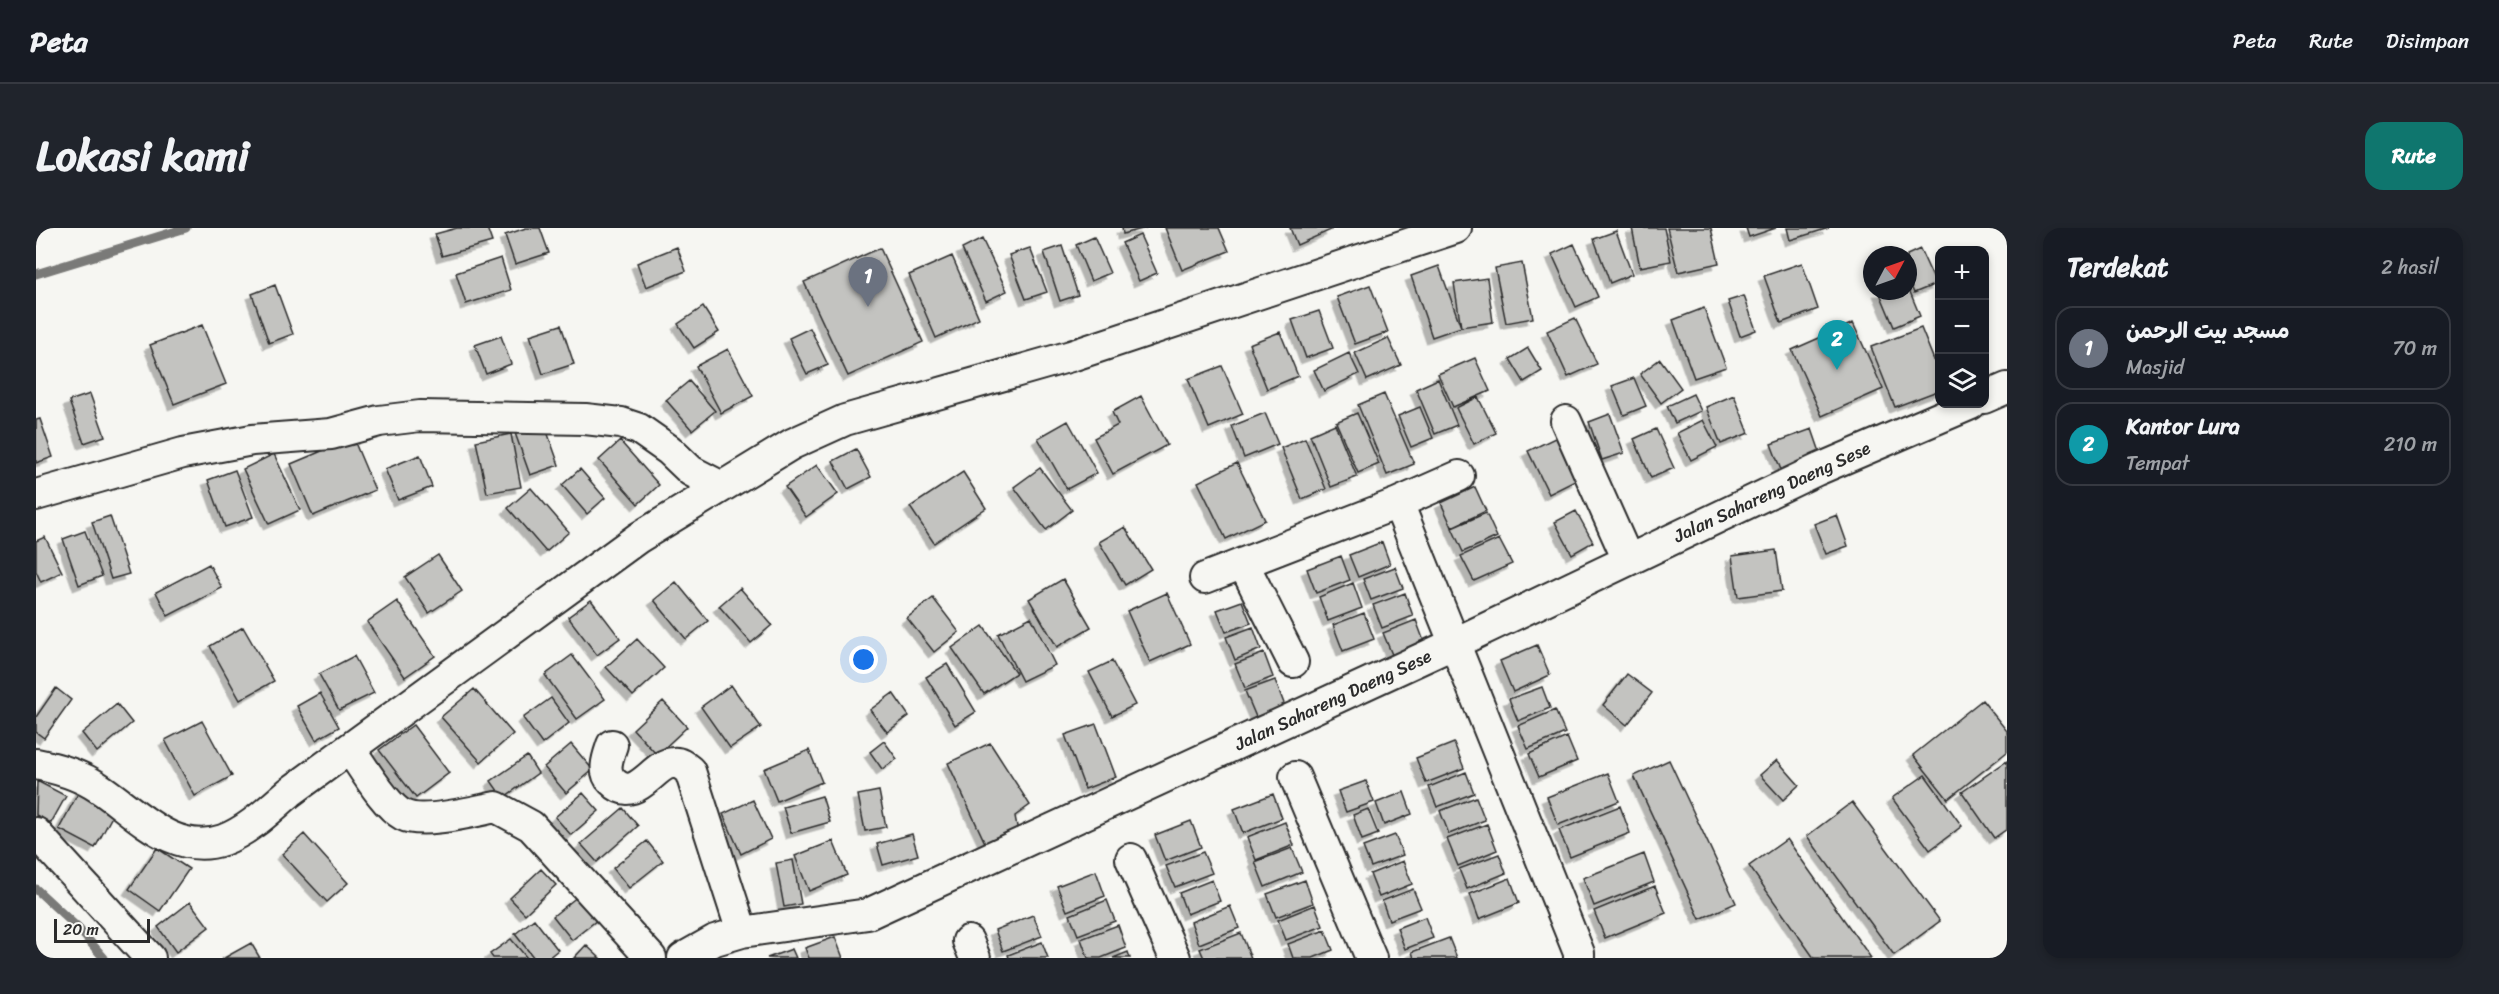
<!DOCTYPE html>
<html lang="id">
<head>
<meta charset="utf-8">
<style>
	:root { --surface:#171b24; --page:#20242c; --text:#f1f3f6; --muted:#9ea1a6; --line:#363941; --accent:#0f766e }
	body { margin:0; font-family:Sriracha,"Playpen Sans Arabic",sans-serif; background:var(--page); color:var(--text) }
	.controls { position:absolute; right:18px; top:18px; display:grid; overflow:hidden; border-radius:12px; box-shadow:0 3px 9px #0003 }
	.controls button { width:54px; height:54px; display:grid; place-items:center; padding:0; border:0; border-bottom:2px solid var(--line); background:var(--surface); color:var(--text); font:30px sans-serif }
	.compass { position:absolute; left:1827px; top:18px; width:54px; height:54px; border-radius:50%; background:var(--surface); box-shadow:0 3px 9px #0003; rotate:49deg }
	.scale { position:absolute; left:18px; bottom:15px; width:96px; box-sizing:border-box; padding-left:6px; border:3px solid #2b2b2b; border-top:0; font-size:16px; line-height:21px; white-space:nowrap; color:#2b2b2b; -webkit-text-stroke:4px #f6f6f2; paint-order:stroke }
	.you { position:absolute; left:828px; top:432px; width:21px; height:21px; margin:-15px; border:4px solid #fff; border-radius:50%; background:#1a73e8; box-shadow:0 0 0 9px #1a73e833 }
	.badge { display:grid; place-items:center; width:39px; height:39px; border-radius:50%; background:var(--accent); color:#fff; font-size:20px; font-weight:700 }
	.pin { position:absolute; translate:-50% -50px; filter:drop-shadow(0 2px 3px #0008) }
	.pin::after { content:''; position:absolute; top:32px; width:21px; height:18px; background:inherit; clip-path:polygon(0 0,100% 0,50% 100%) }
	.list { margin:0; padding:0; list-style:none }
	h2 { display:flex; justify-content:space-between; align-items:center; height:78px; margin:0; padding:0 24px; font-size:26px }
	h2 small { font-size:20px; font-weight:400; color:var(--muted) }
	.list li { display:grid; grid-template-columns:39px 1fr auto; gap:18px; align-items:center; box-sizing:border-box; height:84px; margin:0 12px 12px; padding:0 12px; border:2px solid var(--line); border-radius:18px }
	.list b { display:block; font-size:22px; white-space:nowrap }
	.list p { margin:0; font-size:20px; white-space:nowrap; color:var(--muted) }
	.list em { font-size:20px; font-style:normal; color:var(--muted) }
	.icon { flex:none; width:33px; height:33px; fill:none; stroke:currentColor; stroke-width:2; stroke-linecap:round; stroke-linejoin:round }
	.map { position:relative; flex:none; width:1971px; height:730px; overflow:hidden; border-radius:18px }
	header { display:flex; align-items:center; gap:36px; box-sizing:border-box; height:84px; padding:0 30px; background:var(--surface); border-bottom:2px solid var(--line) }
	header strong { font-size:28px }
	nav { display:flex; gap:33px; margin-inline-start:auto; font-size:21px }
	.intro { display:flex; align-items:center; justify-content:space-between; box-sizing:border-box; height:144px; padding:0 36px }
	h1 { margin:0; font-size:42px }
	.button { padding:15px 27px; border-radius:18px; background:var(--accent); color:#fff; font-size:21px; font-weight:700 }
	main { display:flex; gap:36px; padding:0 36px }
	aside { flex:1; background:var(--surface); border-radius:18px; box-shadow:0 3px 9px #0003 }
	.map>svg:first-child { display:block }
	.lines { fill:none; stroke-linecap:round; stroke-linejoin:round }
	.stream { stroke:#7a7a78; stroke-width:9 }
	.building { fill:#c3c3c0; stroke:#2b2b2b; stroke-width:1.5; filter:url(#shadow) }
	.street-casing { stroke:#2b2b2b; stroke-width:34 }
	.street { stroke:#f6f6f2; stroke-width:30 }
	.labels { text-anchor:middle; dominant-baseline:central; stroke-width:4.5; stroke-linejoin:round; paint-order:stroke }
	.street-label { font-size:18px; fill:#2b2b2b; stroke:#f6f6f2 }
</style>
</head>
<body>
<header>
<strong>Peta</strong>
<nav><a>Peta</a><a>Rute</a><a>Disimpan</a></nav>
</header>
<div class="intro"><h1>Lokasi kami</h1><a class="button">Rute</a></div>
<main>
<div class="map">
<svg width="1971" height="730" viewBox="0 0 1971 730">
	<defs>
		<filter id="shadow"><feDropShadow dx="-5.5" dy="5.5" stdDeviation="0" flood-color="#0004"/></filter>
	</defs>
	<rect width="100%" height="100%" fill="#f6f6f2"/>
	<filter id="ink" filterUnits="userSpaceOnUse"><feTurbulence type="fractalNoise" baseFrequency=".0167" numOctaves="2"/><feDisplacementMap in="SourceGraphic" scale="12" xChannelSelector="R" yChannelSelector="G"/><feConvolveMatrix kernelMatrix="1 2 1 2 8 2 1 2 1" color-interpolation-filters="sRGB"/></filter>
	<g filter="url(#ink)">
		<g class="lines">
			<path class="stream" d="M0,46L150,0
				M0,661L42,700L68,730"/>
		</g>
		<path class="building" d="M421,0H451L456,14L406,28L399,6Z
			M490,0H504L513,25L479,36L469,7Z
			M1086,0H1110L1087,6Z
			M1129,0H1183L1193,23L1146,42Z
			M1254,0H1294L1295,2L1261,17Z
			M1596,0H1628L1635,33L1604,39Z
			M1631,0H1675L1683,35L1642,44Z
			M1710,0H1740L1713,9Z
			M1751,0H1793L1754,12Z
			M1580,3L1596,46L1574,55L1558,11Z
			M1104,7L1121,45L1103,53L1086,15Z
			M1058,9L1074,45L1055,53L1040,17Z
			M946,11L971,63L950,73L926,21Z
			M1538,16L1562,69L1540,79L1516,26Z
			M1026,18L1042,67L1024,73L1008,24Z
			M641,19L650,43L610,59L601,35Z
			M844,20L887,114L812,148L768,54Z
			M994,20L1011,64L990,71L973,27Z
			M1884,21L1900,56L1878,65L1872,51L1871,27Z
			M916,28L943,90L900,110L873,47Z
			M465,30L475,62L430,76L420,45Z
			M1486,35L1497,90L1470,95L1459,40Z
			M1766,35L1782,81L1745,95L1728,48Z
			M1403,38L1425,99L1396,109L1375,48Z
			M1451,50L1457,94L1425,99L1418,55Z
			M239,57L257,106L233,115L216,66Z
			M1334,57L1352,104L1319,116L1301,69Z
			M1872,59L1884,88L1858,99L1843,63H1872Z
			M1708,68L1720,102L1704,108L1692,73Z
			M667,79L683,104L658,120L642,96Z
			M1668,80L1690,139L1658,150L1637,92Z
			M1283,83L1297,120L1270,130L1256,92Z
			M1539,90L1561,136L1532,149L1511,103Z
			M1817,95L1847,161L1786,188L1756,122Z
			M166,97L190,156L138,176L114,117Z
			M525,97L538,136L507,146L494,107Z
			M774,100L792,137L771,146L753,110Z
			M1885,100L1904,147V162L1859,179L1835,119Z
			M1244,104L1262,148L1231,161L1213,116Z
			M465,108L475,136L450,146L439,117Z
			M1352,110L1365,137L1331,152L1319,125Z
			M1492,120L1506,143L1488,154L1474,131Z
			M692,121L717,168L685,185L660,138Z
			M1313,125L1323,146L1288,163L1278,142Z
			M1439,130L1454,163L1417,179L1402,146Z
			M1624,131L1645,160L1625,175L1604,146Z
			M1186,138L1207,186L1173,200L1152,151Z
			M1598,150L1610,178L1588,187L1576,158Z
			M1402,151L1421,197L1399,206L1380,161Z
			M653,153L679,183L656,202L630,172Z
			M54,166L69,208L48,215L33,173Z
			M1348,166L1378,236L1351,247L1322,177Z
			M1657,166L1665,183L1639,195L1631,178Z
			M1698,167L1713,205L1685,216L1670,179Z
			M1105,168L1131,217L1077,246L1058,210L1082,197L1076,184Z
			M1442,169L1460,205L1438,216L1420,180Z
			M1384,179L1397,210L1375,219L1362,188Z
			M1229,185L1242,216L1208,230L1196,198Z
			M1321,185L1343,236L1322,245L1300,194Z
			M1574,186L1588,225L1566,232L1553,194Z
			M4,191L17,229L0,235V192Z
			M1667,192L1681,219L1655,232L1641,205Z
			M1032,193L1061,245L1031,261L1002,210Z
			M508,195L523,237L494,247L479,205Z
			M1299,196L1321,249L1295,259L1274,207Z
			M1620,201L1638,240L1615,250L1598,211Z
			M1776,201L1785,227L1745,242L1735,216Z
			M475,206L485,259L451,265L440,213Z
			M1521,209L1541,252L1513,266L1492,223Z
			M317,210L339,262L277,288L255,236Z
			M1269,210L1290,261L1266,271L1245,220Z
			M584,213L623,257L602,276L563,232Z
			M820,221L835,249L812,261L797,233Z
			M238,226L264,282L233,296L207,241Z
			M384,227L396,259L362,272L349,241Z
			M1201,235L1229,292L1190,311L1162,254Z
			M781,237L802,266L770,289L749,259Z
			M1004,240L1036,282L1010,302L978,259Z
			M544,241L569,270L551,286L526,257Z
			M199,242L217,289L189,299L172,252Z
			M927,244L950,280L898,315L874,279Z
			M1439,259L1450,283L1416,299L1405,275Z
			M495,260L533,304L510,324L472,280Z
			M1540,283L1557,314L1536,326L1519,294Z
			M1450,285L1461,309L1427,324L1416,300Z
			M1801,287L1812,318L1790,326L1778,296Z
			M74,288L93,346L75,351L56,294Z
			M1089,299L1115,341L1089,357L1063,314Z
			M49,303L66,348L43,357L27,311Z
			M9,309L26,344L5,354L0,343V313Z
			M1463,311L1476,336L1438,353L1425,328Z
			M1346,314L1354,336L1322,349L1313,327Z
			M1740,322L1746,363L1702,369L1696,328Z
			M402,327L426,363L393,385L369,349Z
			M1305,328L1314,352L1280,365L1271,341Z
			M173,336L186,360L132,388L120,364Z
			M1359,339L1367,360L1335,372L1327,351Z
			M1027,351L1055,399L1021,419L993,371Z
			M640,354L672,393L650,411L618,372Z
			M1317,355L1326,380L1292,393L1283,369Z
			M704,360L736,397L715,415L683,378Z
			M1131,365L1154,416L1114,434L1091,383Z
			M1369,365L1377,388L1346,400L1337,377Z
			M897,370L923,404L898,424L871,390Z
			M555,372L584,410L561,427L532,389Z
			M361,373L399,428L369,449L331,394Z
			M1206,373L1215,395L1190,404L1181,382Z
			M1328,385L1338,411L1307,423L1297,397Z
			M995,389L1019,437L986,453L962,406Z
			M1380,392L1389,416L1357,429L1347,405Z
			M947,398L980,445L948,466L916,420Z
			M207,399L238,453L204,472L174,418Z
			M1217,399L1225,421L1199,432L1190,409Z
			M601,411L628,440L597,468L570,439Z
			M1501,417L1514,447L1477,464L1464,433Z
			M1228,425L1237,449L1209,460L1199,436Z
			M536,427L569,471L541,491L509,447Z
			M318,428L338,465L303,482L283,446Z
			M1076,433L1099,477L1076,488L1053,444Z
			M911,436L940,484L919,497L890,449Z
			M1591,446L1616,465L1591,497L1567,477Z
			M1239,452L1249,478L1220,489L1209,463Z
			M695,457L725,499L694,520L665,479Z
			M1506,459L1514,480L1482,493L1473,471Z
			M20,460L35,472L8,510L0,504V489Z
			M438,461L477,506L445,534L405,489Z
			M284,465L303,499L280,512L261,478Z
			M857,465L873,488L851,504L834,482Z
			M515,470L533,495L506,516L487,490Z
			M1946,472L1971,503V524L1912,571L1877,527Z
			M627,473L651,499L621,527L597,501Z
			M81,476L96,495L61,524L46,505Z
			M1519,482L1529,505L1492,521L1482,498Z
			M166,493L196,548L159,568L129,512Z
			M1060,496L1080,549L1049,561L1029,507Z
			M377,497L413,545L380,570L343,522Z
			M1531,509L1541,533L1503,549L1493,526Z
			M848,513L861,531L846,541L834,524Z
			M954,515L994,577L979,588L983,609L951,619L912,535Z
			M1418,515L1428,540L1390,555L1380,530Z
			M535,516L557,542L530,565L508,539Z
			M773,522L786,554L741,573L728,541Z
			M491,528L502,545L467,570L455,553Z
			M1633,532L1700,675L1664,691L1598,548Z
			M1741,532L1763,557L1747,572L1724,547Z
			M1971,533V601L1958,610L1926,564Z
			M1430,544L1438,565L1401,579L1393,559Z
			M1572,545L1583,573L1522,597L1511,569Z
			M1889,547L1926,598L1894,622L1856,570Z
			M1,553L30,568L15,595L0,587Z
			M1330,553L1338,574L1310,584L1302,563Z
			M46,558L82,577L59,620L23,601Z
			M843,563L850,599L829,603L822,567Z
			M1368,564L1376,586L1348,597L1340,575Z
			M547,565L563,583L535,607L519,589Z
			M1237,566L1246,590L1207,605L1198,581Z
			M786,568L794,594L755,605L747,579Z
			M1440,569L1449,592L1413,606L1404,583Z
			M717,572L735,611L705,626L687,586Z
			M1816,574L1904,693L1858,727L1771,608Z
			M1584,578L1594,605L1534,629L1523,602Z
			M587,580L602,598L561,634L545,616Z
			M1332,581L1342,606L1326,612L1317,587Z
			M1155,593L1165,619L1129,633L1119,607Z
			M1249,594L1258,617L1220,632L1211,609Z
			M1451,596L1461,622L1422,638L1411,611Z
			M268,606L312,655L291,674L246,626Z
			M876,606L882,627L847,637L841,616Z
			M1359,607L1367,627L1335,639L1327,619Z
			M1751,611L1835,730H1778L1713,638Z
			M611,613L627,633L593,660L577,640Z
			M797,613L811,647L773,663L759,628Z
			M121,620L153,641L124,683L93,661Z
			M1256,620L1266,644L1229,659L1219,634Z
			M1167,624L1176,645L1139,659L1130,638Z
			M1463,626L1470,645L1431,661L1423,641Z
			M1608,626L1618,654L1558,678L1547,650Z
			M757,632L765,676L748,679L740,635Z
			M1367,633L1376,656L1343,669L1334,646Z
			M505,641L520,657L489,686L474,670Z
			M1060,643L1069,668L1031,683L1021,658Z
			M1474,650L1483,675L1443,691L1434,666Z
			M1176,652L1184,673L1151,686L1143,665Z
			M1269,652L1277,675L1240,689L1231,666Z
			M1619,658L1630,685L1569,710L1558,683Z
			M1377,661L1385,680L1353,692L1346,673Z
			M547,664L566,688L536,712L517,688Z
			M1071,672L1079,693L1042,707L1034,687Z
			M154,674L173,699L140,724L122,699Z
			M1279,677L1287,698L1250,712L1242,692Z
			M1194,678L1203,700L1163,716L1155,694Z
			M997,687L1006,708L967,723L959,702Z
			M1389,689L1397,710L1369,721L1361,700Z
			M498,691L522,722L512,730H498L479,706Z
			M1082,697L1090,720L1065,730H1052L1045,711Z
			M1289,702L1297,722L1277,730H1257L1252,716Z
			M1205,705L1215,730H1168L1164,721Z
			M799,709L807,730H773L769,720Z
			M1413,710L1421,730H1378L1376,724Z
			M475,711L491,730H457L454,726Z
			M1006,714L1012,730H973L972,727Z
			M215,715L224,730H188Z
			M550,717L564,730H538Z
			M756,721L760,730H731Z
			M1092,724L1094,730H1077Z"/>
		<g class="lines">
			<defs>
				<path id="street" d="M1948,170L1971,160
					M1530,193L1592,332
					M0,267L147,225L216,212L295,206L343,193L384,188L549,191L585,195L603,201L633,222L655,243L684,258
					M1362,275L1543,725V730
					M1207,335L1257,434
					M1169,350L1362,275L1423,248
					M576,517C572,529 566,543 576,553C600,578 617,535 637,535C644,534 649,539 654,543L706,704
					M314,521C326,538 349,578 367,587C386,597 439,583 460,579L495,598L615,730
					M0,536C20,540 39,545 57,556C96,579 135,630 187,612C212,603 234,581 254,564L602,310L756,216L809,192L1035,128L1420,0
					M1259,549L1335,730
					M0,605L114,730
					M1095,631L1139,730
					M932,713L939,730
					M647,730L679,712L706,704L832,686L1417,416L1781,242L1935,176"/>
			</defs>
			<use href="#street" class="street-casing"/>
			<use href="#street" class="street"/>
		</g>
	</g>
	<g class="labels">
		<g class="street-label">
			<text transform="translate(1736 264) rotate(-25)">Jalan Sahareng Daeng Sese</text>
			<text transform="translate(1297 472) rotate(-25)">Jalan Sahareng Daeng Sese</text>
		</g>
	</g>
</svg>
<div class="controls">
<button>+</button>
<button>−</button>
<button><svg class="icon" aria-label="layers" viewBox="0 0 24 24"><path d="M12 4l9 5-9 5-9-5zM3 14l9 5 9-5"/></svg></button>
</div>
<svg class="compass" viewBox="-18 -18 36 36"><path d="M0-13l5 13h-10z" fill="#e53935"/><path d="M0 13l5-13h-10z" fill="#9ea1a6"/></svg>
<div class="scale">20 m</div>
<div class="you"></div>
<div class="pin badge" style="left:832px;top:79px;background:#6b7280">1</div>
<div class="pin badge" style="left:1801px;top:142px;background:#0f9aa8">2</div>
</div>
<aside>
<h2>Terdekat<small>2 hasil</small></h2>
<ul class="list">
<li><span class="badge" style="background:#6b7280">1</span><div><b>مسجد بيت الرحمن</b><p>Masjid</p></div><em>70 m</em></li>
<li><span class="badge" style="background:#0f9aa8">2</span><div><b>Kantor Lura</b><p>Tempat</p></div><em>210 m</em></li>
</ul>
</aside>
</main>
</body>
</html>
